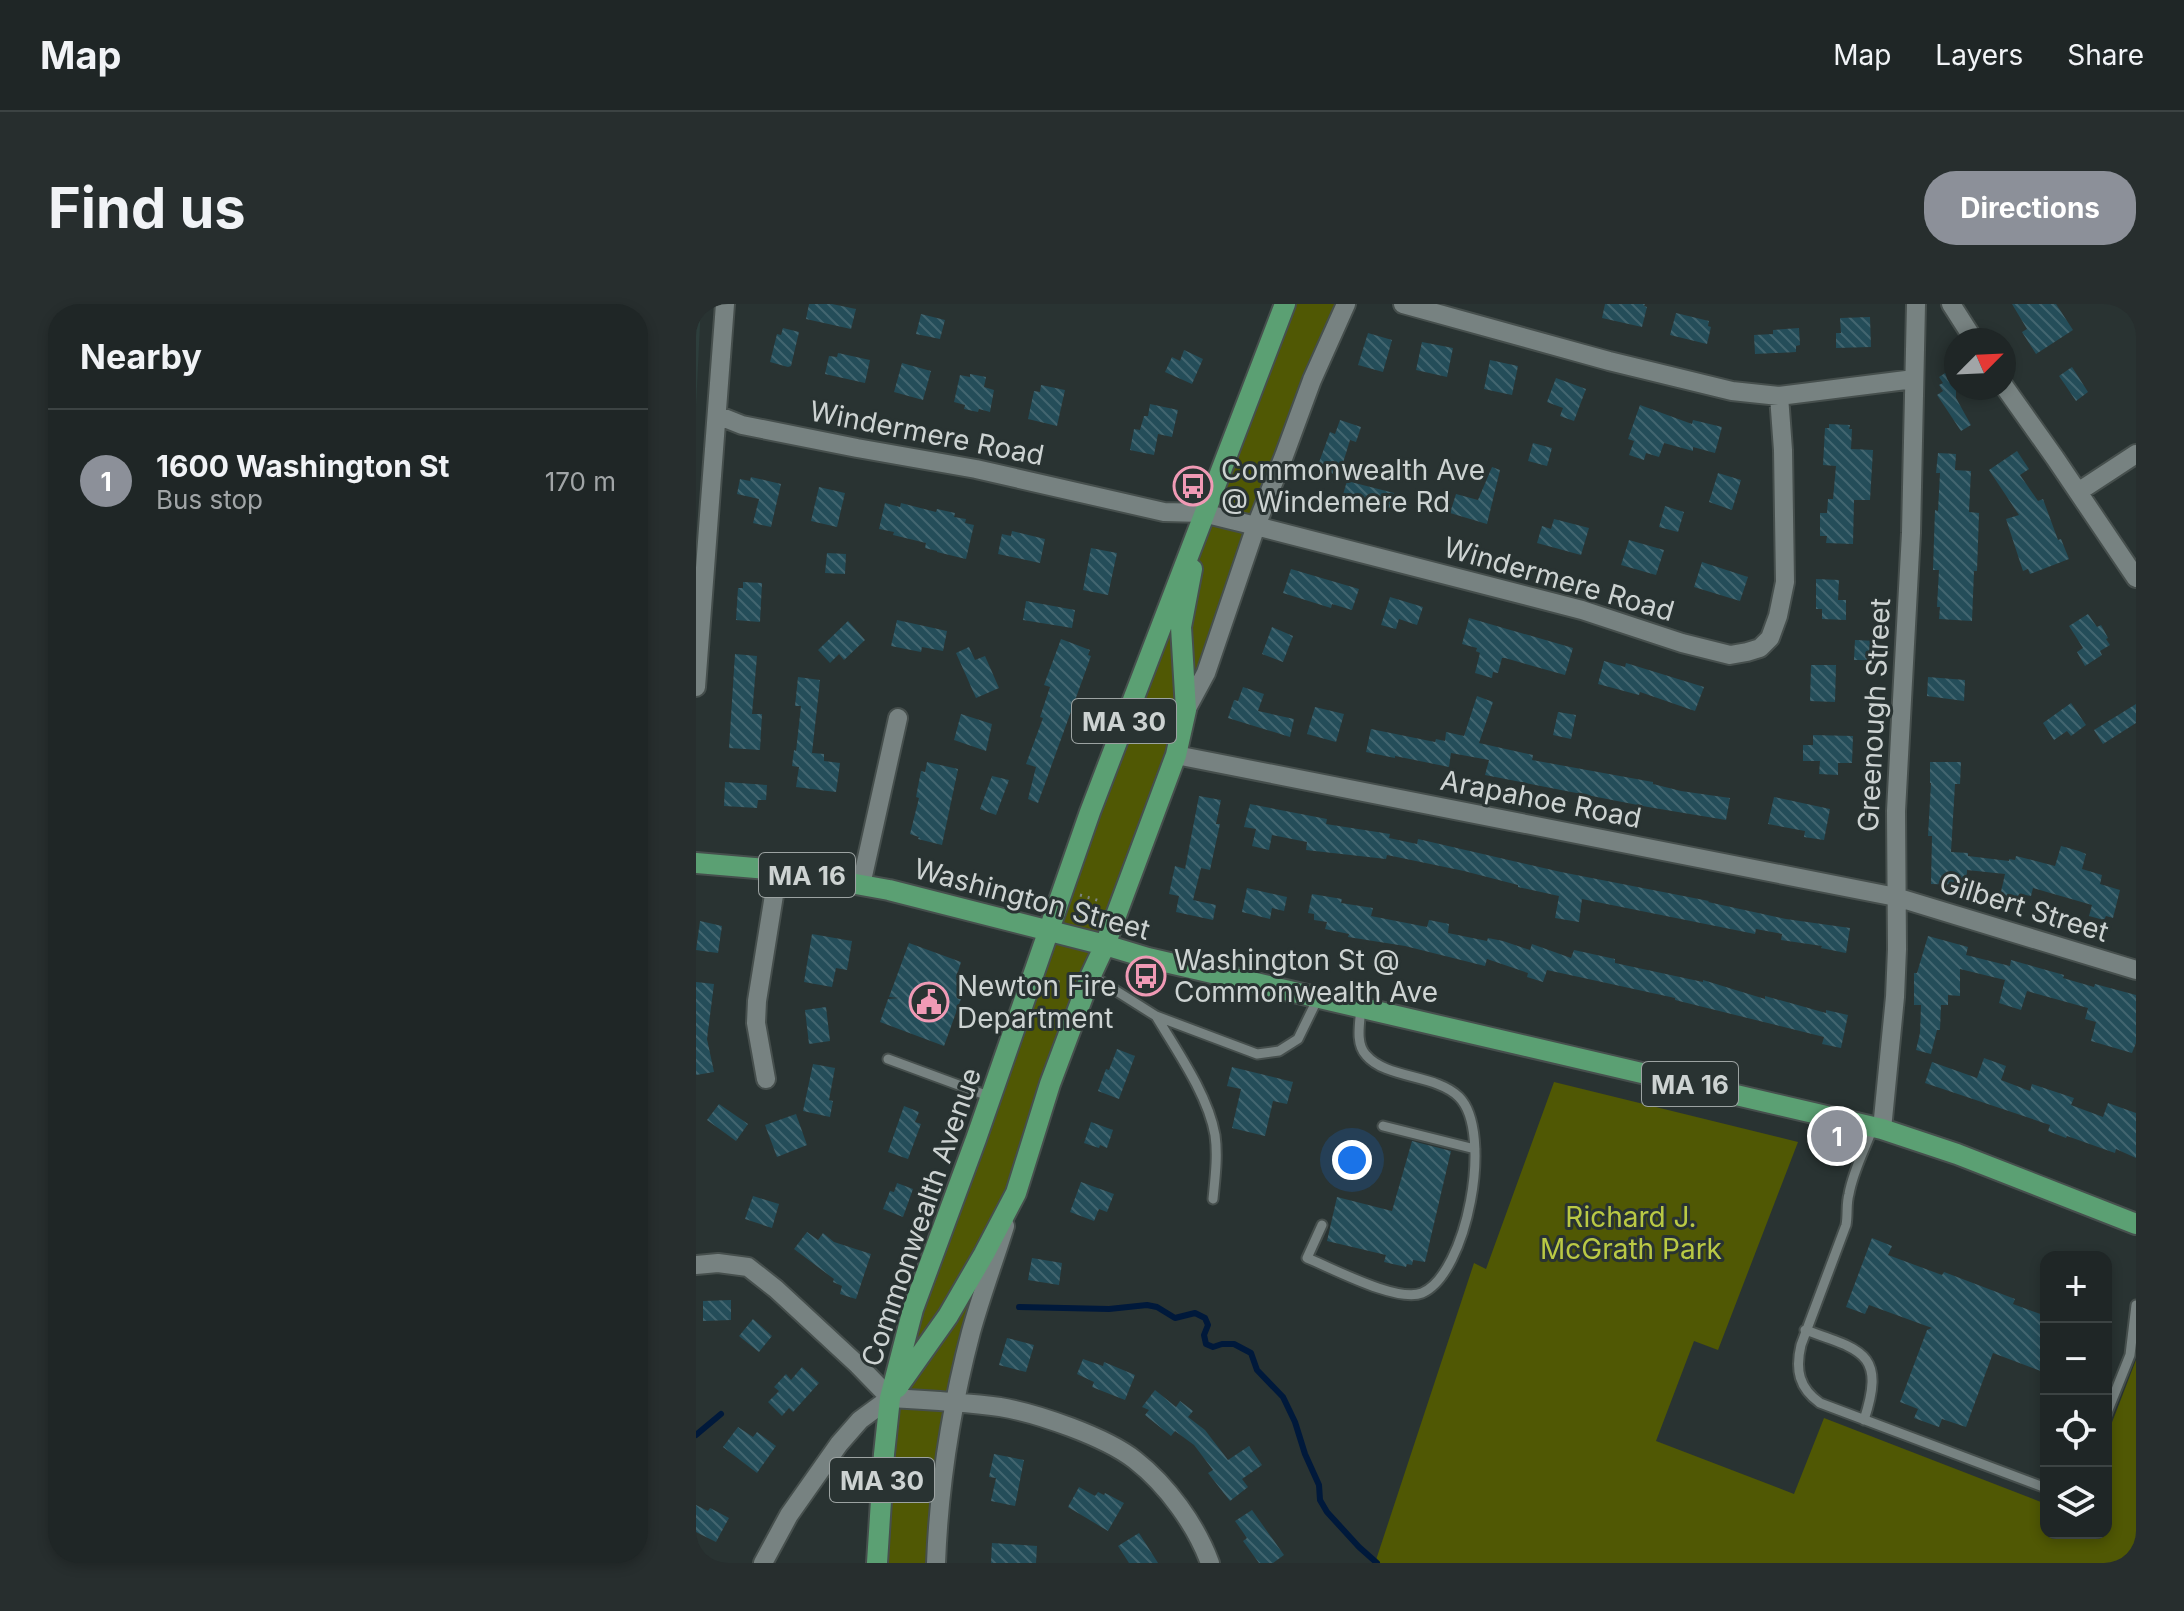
<!DOCTYPE html>
<html lang="en">
<head>
<meta charset="utf-8">
<style>
	:root { --surface:#1f2626; --page:#272e2e; --text:#f1f3f6; --muted:#a1a5a7; --line:#3c4343; --accent:#8c9099 }
	body { margin:0; font-family:Inter,sans-serif; background:var(--page); color:var(--text) }
	.controls { position:absolute; right:24px; bottom:24px; display:grid; overflow:hidden; border-radius:16px; box-shadow:0 4px 12px #0003 }
	.controls button { width:72px; height:72px; display:grid; place-items:center; padding:0; border:0; border-bottom:2px solid var(--line); background:var(--surface); color:var(--text); font:40px sans-serif }
	.compass { position:absolute; left:1248px; top:24px; width:72px; height:72px; border-radius:50%; background:var(--surface); box-shadow:0 4px 12px #0003; rotate:66deg }
	.you { position:absolute; left:656px; top:856px; width:28px; height:28px; margin:-20px; border:6px solid #fff; border-radius:50%; background:#1a73e8; box-shadow:0 0 0 12px #1a73e833 }
	.badge { display:grid; place-items:center; width:52px; height:52px; border-radius:50%; background:var(--accent); color:#fff; font-size:26px; font-weight:700 }
	.pin { position:absolute; translate:-50% -50%; border:4px solid #fff; box-shadow:0 2px 8px #0006 }
	.list { margin:0; padding:0; list-style:none }
	h2 { display:flex; justify-content:space-between; align-items:center; height:104px; margin:0; padding:0 32px; font-size:34px }
	h2 small { font-size:26px; font-weight:400; color:var(--muted) }
	.list li { display:grid; grid-template-columns:52px 1fr auto; gap:24px; align-items:center; box-sizing:border-box; height:144px; padding:0 32px; border-top:2px solid var(--line) }
	.list b { display:block; font-size:30px; white-space:nowrap }
	.list p { margin:0; font-size:26px; white-space:nowrap; color:var(--muted) }
	.list em { font-size:26px; font-style:normal; color:var(--muted) }
	.icon { flex:none; width:44px; height:44px; fill:none; stroke:currentColor; stroke-width:2; stroke-linecap:round; stroke-linejoin:round }
	.map { position:relative; flex:none; width:1440px; height:1259px; overflow:hidden; border-radius:32px }
	header { display:flex; align-items:center; gap:48px; box-sizing:border-box; height:112px; padding:0 40px; background:var(--surface); border-bottom:2px solid var(--line) }
	header strong { font-size:38px }
	nav { display:flex; gap:44px; margin-inline-start:auto; font-size:28px }
	.intro { display:flex; align-items:center; justify-content:space-between; box-sizing:border-box; height:192px; padding:0 48px }
	h1 { margin:0; font-size:56px }
	.button { padding:20px 36px; border-radius:32px; background:var(--accent); color:#fff; font-size:28px; font-weight:700 }
	main { display:flex; gap:48px; padding:0 48px }
	aside { flex:1; background:var(--surface); border-radius:32px; box-shadow:0 4px 12px #0003 }
	.map>svg:first-child { display:block }
	.built { fill:#2d3e3c }
	.park { fill:#505804 }
	.lines { fill:none; stroke-linecap:round; stroke-linejoin:round }
	.stream { stroke:#00193b; stroke-width:6 }
	.building { fill:url(#building-back-hatch) }
	.service-casing { stroke:#464f4d; stroke-width:13 }
	.minor-casing { stroke:#464f4d; stroke-width:22 }
	.primary-casing { stroke:#464f4d; stroke-width:24 }
	.path { stroke:#7c8483; stroke-width:3; stroke-dasharray:2 6; stroke-linecap:butt }
	.service { stroke:#778281; stroke-width:9 }
	.minor { stroke:#778281; stroke-width:18 }
	.primary { stroke:#5ba073; stroke-width:20 }
	.labels { text-anchor:middle; dominant-baseline:central; stroke-width:6; stroke-linejoin:round; paint-order:stroke }
	.shield { fill:#293332; stroke:#9ca3a2; stroke-width:2 }
	.shield-label { font-size:26px; font-weight:bold; fill:#cdd3d2 }
	.street-label { font-size:28px; fill:#cdd3d2; stroke:#293332 }
	.poi-label { font-size:28px; fill:#cdd3d2; stroke:#293332; text-anchor:start }
	.park-label { font-size:28px; fill:#bac944; stroke:#293332 }
</style>
</head>
<body>
<header>
<strong>Map</strong>
<nav><a>Map</a><a>Layers</a><a>Share</a></nav>
</header>
<div class="intro"><h1>Find us</h1><a class="button">Directions</a></div>
<main>
<aside>
<h2>Nearby<small></small></h2>
<ul class="list">
<li><span class="badge">1</span><div><b>1600 Washington St</b><p>Bus stop</p></div><em>170 m</em></li>
</ul>
</aside>
<div class="map">
<svg width="1440" height="1259" viewBox="0 0 1440 1259">
	<defs>
		<pattern id="building-back-hatch" width="6" height="6" patternUnits="userSpaceOnUse" patternTransform="scale(2)"><rect width="6" height="6" fill="#244d59"/><path d="M-1 5l2 2M0 0l6 6M5-1l2 2" fill="none" stroke="#436670"/></pattern>
	</defs>
	<rect width="100%" height="100%" fill="#293332"/>
	<path class="built" d="M0,0H5L0,103Z"/>
	<path class="park" d="M589,0H650L616,76L276,1026L240,1259H181L206,1041Z
		M858,778L1102,838L1022,1046L998,1037L960,1137L1098,1190L1128,1114L1350,1200V1229H1410V1134L1440,1056V1259H679L778,959L790,965Z"/>
	<g class="lines">
		<path class="stream" d="M323,1003L413,1005L451,1001L461,1003L479,1014L499,1009L509,1014L512,1021L508,1031L510,1040L517,1043L526,1040H538L555,1049L561,1066L587,1093L599,1118L609,1150L623,1181L624,1196L631,1208L663,1243L681,1259
			M0,1131L25,1110"/>
	</g>
	<path class="building" d="M113,0H136L160,5L155,25L110,15Z
		M909,0H949L948,2L951,3L946,23L906,14Z
		M1316,0H1360L1377,26L1340,50L1326,28L1331,25Z
		M980,9L1013,17L1012,22L1015,23L1011,40L974,31Z
		M225,10L249,16L244,35L220,30Z
		M1174,13L1175,43L1140,44V29H1145L1144,14Z
		M87,24L103,28L95,62L92,63L74,58L81,30L85,31Z
		M1103,24L1104,41L1100,42V48L1059,50L1058,31L1077,30V26Z
		M672,29L696,36L687,68L662,61Z
		M726,38L757,44L751,73L720,66Z
		M488,46L507,55L496,80L469,68L476,53L484,57Z
		M142,49L174,56L169,79L129,70L133,52L141,53Z
		M794,56L822,62L816,91L788,85Z
		M206,59L235,67L227,96L198,88Z
		M1260,62V94L1275,121L1265,127L1241,91L1247,87L1243,81L1247,79L1243,73Z
		M1376,63L1392,88L1380,97L1363,72Z
		M274,70L290,73L288,83L298,86L294,108L283,105L282,108L268,105L269,101L258,98L264,71L274,73Z
		M860,74L890,85L878,117L864,112L867,104L851,98Z
		M345,81L369,86L361,122L332,115L338,87L344,88Z
		M454,100L482,106L476,133L462,130L458,151L434,146L438,125L444,126L448,112H452Z
		M944,101L996,120L997,116L1026,123L1019,149L997,143V147L968,139L963,153L950,149L948,156L933,151L938,137L932,135Z
		M644,116L665,123L660,138L654,136L643,172L621,164L634,128L639,130Z
		M1133,120L1154,121L1153,125H1156L1155,145L1177,146L1174,196H1158L1157,240L1130,239L1131,232H1124V209H1131L1132,195H1137L1140,162L1127,161L1129,124H1133Z
		M837,139L856,144L851,162L832,157Z
		M1321,147L1333,165L1324,171L1342,197L1347,195L1362,236L1365,235L1373,255L1334,270L1332,265L1327,267L1310,215L1323,211L1293,166Z
		M1242,149L1260,150L1259,166L1275,167L1273,208L1283,209L1281,267H1278L1276,317L1243,315L1244,303H1241L1243,266H1237L1239,206L1242,207L1244,169H1240Z
		M796,163L804,166L791,220L754,209L760,190L782,196Z
		M1022,169L1045,176L1036,206L1013,198Z
		M55,173L85,180L75,223L57,219L63,195L41,190L44,175L54,177Z
		M651,177L698,189L694,204L681,200L679,206L654,199L655,196L646,194Z
		M123,183L149,189L141,223L115,217Z
		M189,199L204,203L205,199L240,208L241,205L259,209L258,213L270,215L269,219L278,221L270,255L241,248V247L229,244L230,239L197,231L198,228L183,225Z
		M969,202L988,208L982,228L963,223Z
		M858,215L893,224L885,251L841,239L846,222L855,225Z
		M316,227L349,235L344,259L302,250L306,230L315,232Z
		M933,236L968,246L960,271L925,261Z
		M395,244L421,249L412,291L387,286Z
		M131,249L150,250L149,270L129,269Z
		M1006,258L1052,273L1044,297L998,283Z
		M595,265L663,285L656,306L636,300L635,304L587,289Z
		M1120,275L1143,276L1142,296H1150V316L1126,315V305H1120Z
		M47,278L66,279L64,318L40,316L42,284H47Z
		M694,293L727,303L721,321L703,315L700,325L685,321Z
		M330,297L379,306L376,324L327,316Z
		M1392,310L1401,323L1405,321L1412,334L1410,335L1414,341L1404,347L1406,351L1389,362L1381,348L1387,344L1373,322Z
		M773,314L877,344L869,371L809,354H806L802,369L797,368L796,374L779,369L784,349L780,347L781,344L766,340Z
		M201,316L251,327L247,347L226,343L225,348L195,342Z
		M152,317L169,336L148,356L143,350L134,359L122,346Z
		M576,323L597,332L587,358L566,350Z
		M365,335L394,346L392,351L395,352L342,499L332,495L340,463L330,460L347,414L344,413L354,383L348,381Z
		M1159,336L1181,337V356H1158Z
		M273,343L279,356L289,352L303,384L280,394L260,349Z
		M39,350L61,352L56,410H66L64,446L33,444Z
		M908,357L929,363L930,359L1008,383L999,407L944,388L943,391L902,380Z
		M1115,361H1140L1139,398L1114,397Z
		M102,373L124,376L116,449L128,450V457L144,459L140,488L100,483L103,463L96,462L98,446L100,447L105,402H99Z
		M1232,373L1269,376L1268,397L1231,392Z
		M547,383L568,390L562,407L598,415L594,433L532,414L538,396L542,397Z
		M781,392L797,398L783,439L837,451L836,456L957,478V480L985,487L1034,494L1030,516L952,503L789,471L793,456L755,449L753,463L699,452V454L670,448L675,425L739,438L740,435L749,437L750,428L768,432Z
		M1375,399L1390,421L1375,432L1371,427L1358,436L1347,419Z
		M1440,400V419L1407,440L1398,426Z
		M619,403L648,410L640,438L611,430Z
		M862,408L880,411L875,435L857,431Z
		M265,410L296,420L290,447L258,436Z
		M1117,431L1157,432L1156,459H1142V471L1123,470L1124,457H1107V441H1117Z
		M231,458L262,465L246,541L222,535L223,533L214,530L223,494L220,493L225,467L229,468Z
		M1234,458H1265L1264,480H1259L1255,548L1272,549V552L1313,557V555L1319,556L1320,552L1359,562L1365,542L1383,547L1390,550L1386,565L1406,571L1404,580L1424,586L1417,614L1410,612L1408,616L1393,612L1396,601L1337,584L1335,592L1324,590L1322,596L1304,592L1309,570L1271,566L1270,581L1235,580L1236,532H1232L1235,479H1234Z
		M296,472L313,476L300,511L284,505Z
		M29,478L71,481L70,496H62L61,504L28,502Z
		M503,492L525,496L520,520H524L514,566L505,564L497,596L520,601L517,616L480,608L483,592L473,590L479,562L489,565Z
		M1078,493L1134,505L1128,536L1108,533L1109,527L1072,520Z
		M554,500L631,515L630,520L694,530L693,534L721,540L722,535L865,568L1013,597L1012,598L1090,615L1154,624L1150,649L1125,644L1126,642L1085,636L1086,630L1060,625L1059,630L886,595L883,618L859,614L863,592L822,583V581L768,567L691,551L690,555L610,546L611,538L576,531L573,546L556,542L560,525L548,523Z
		M551,584L591,593L588,607L576,604L574,615L546,608Z
		M616,590L646,595L645,599L677,604L675,612L731,623L733,616L753,620L752,629L791,637L792,634L807,637L834,646L836,640L875,654L878,646L919,655V659L1007,678V676L1069,695V692L1130,709V706L1152,711L1145,744L1126,740L1128,733L979,696V694L851,666L847,678L831,673L832,669L791,655L789,662L709,642L652,633L653,630L629,625L631,618L618,616V610L612,609Z
		M4,617L26,622L22,649L0,646Z
		M116,630L156,637L151,666L140,664L136,683L108,678Z
		M1232,632L1272,643L1270,651L1314,662L1315,656L1368,671L1367,674L1398,683L1399,680L1440,691V739L1436,749L1395,737L1400,718L1389,715L1392,704L1331,687L1325,706L1303,699L1309,676L1264,665V692L1252,691V701H1245L1244,726H1241L1235,750L1220,746L1224,729L1225,701H1218V669H1221Z
		M213,639L265,658L260,674L271,678L248,742L184,718L192,695L203,694L193,693Z
		M0,678L18,680L11,735L18,768L0,771Z
		M130,703L134,737L113,740L109,706Z
		M421,745L439,752L423,795L402,787L410,765L413,766Z
		M1288,754L1310,762L1305,776L1334,787L1336,780L1378,794L1375,801L1407,813L1412,799L1440,809V854L1420,845L1419,849L1371,832L1370,834L1352,827L1354,821L1229,779L1236,758L1281,774Z
		M117,760L139,764L133,796L137,797L134,813L107,807Z
		M536,763L597,778L591,800L577,797L569,832L536,824L545,785L531,782Z
		M23,800L52,820L40,837L11,816Z
		M208,802L223,808L219,818L225,820L212,855L192,848Z
		M100,810L111,841L81,853L69,821Z
		M395,818L417,826L411,844L404,841L403,844L388,839Z
		M716,837L755,847L729,958L717,956L716,961L711,960L710,963L688,958L690,951L631,937L641,893L696,907Z
		M385,878L418,890L411,908L403,905L398,917L374,908Z
		M201,879L217,885L207,913L187,905L194,887L198,888Z
		M57,892L83,900L76,924L49,915Z
		M111,928L122,936L127,929L138,938L175,950L160,995L144,990L146,982L137,978L138,975L98,945Z
		M1176,934L1196,942L1192,951L1246,971L1248,968L1319,995L1317,1000L1350,1012V1069L1297,1049L1270,1123L1246,1115L1243,1123L1218,1114L1222,1105L1204,1098L1231,1026L1236,1024L1173,1001L1169,1010L1150,1003Z
		M336,954L366,959L363,981L332,976Z
		M35,996V1016L7,1017V997Z
		M57,1015L76,1032L63,1048L43,1032Z
		M311,1034L338,1041L330,1068L303,1061Z
		M387,1055L407,1062L408,1058L439,1071L429,1096L396,1083L398,1078L381,1070Z
		M106,1063L123,1079L97,1108L93,1104L86,1112L72,1098L83,1087L78,1083L90,1070L95,1076Z
		M459,1086L480,1103L484,1097L497,1107L492,1113L509,1126L532,1156L553,1142L566,1161L546,1175L552,1183L534,1197L512,1169L517,1166L498,1141L479,1127L475,1132L449,1111L453,1106L446,1103Z
		M42,1123L57,1133L61,1128L80,1142L61,1169L27,1143Z
		M298,1150L328,1156L319,1202L295,1197L300,1174L293,1173Z
		M383,1183L399,1192L402,1188L408,1191L409,1189L428,1199L412,1227L372,1203Z
		M0,1201L12,1207L14,1204L33,1214L20,1238L0,1228Z
		M556,1206L588,1251L577,1259H563L547,1237L551,1234L539,1217Z
		M443,1229L462,1259H433L422,1242Z
		M296,1239L341,1242L340,1259H295Z"/>
	<g class="lines">
		<defs>
			<path id="service" d="M395,671L460,712L561,750L583,747L602,735L622,694
				M460,712C481,747 512,791 519,831C522,852 519,874 517,895
				M192,755L295,793
				M687,822L779,845
				M1177,823C1169,845 1157,867 1153,890C1150,900 1152,911 1150,921L1105,1041C1099,1066 1103,1084 1124,1099L1350,1184
				M626,921L611,954C636,964 701,999 726,989C771,970 798,828 763,793C740,770 690,775 670,751C659,739 664,719 665,703
				M1109,1026C1166,1046 1190,1049 1168,1116
				M1410,1111L1434,1051L1440,1001"/>
			<path id="minor" d="M707,0L913,57L1036,87L1083,92L1218,75
				M1255,0L1278,36
				M1308,82L1359,154L1440,274
				M21,111L46,121L161,144L280,165L468,208L507,209L560,222L886,306L986,339L1034,351L1051,348L1064,344L1074,334L1082,312L1089,278L1087,146L1083,92
				M1382,188L1440,150
				M0,383L29,0
				M490,406L510,369L560,222L588,152L616,76L650,0
				M480,451L1200,593L1440,666
				M165,581L202,414
				M70,775L60,719L61,697L82,566
				M1186,825L1199,693L1201,645L1200,507L1215,229L1220,0
				M0,961L22,959L52,963L80,985L162,1061L194,1094
				M194,1094C231,1096 267,1098 304,1103C341,1109 410,1133 439,1156C471,1181 500,1221 514,1259
				M67,1259L93,1211L143,1140L164,1116L194,1094
				M240,1259C243,1181 255,1104 275,1028C285,992 298,957 309,922"/>
			<path id="primary" d="M0,559L82,566L193,586L409,641L452,654L1186,825L1261,850L1440,920
				M201,1084L252,1012L288,950L320,889L354,780L395,671L409,641L480,451L490,406L485,323L496,265
				M181,1259L188,1150L194,1094L217,1005L280,835L394,508L589,0"/>
		</defs>
		<use href="#service" class="service-casing"/>
		<use href="#minor" class="minor-casing"/>
		<use href="#primary" class="primary-casing"/>
		<path class="path" d="M384,591L404,597
			M354,675L369,680"/>
		<use href="#service" class="service"/>
		<use href="#minor" class="minor"/>
		<use href="#primary" class="primary"/>
	</g>
	<defs>
		<symbol id="bus-ring" viewBox="-11 -11 22 22"><circle r="9.5" fill="#293332" stroke="#f09ab5" stroke-width="1.5"/><path d="M-5-6H5V4H4V6H2V4H-2V6H-4V4H-5ZM-3.5-4V0h7V-4ZM-3.5 1.2v1.5H-2V1.2ZM2 1.2v1.5H3.5V1.2Z" fill="#f09ab5"/></symbol>
		<symbol id="civic-ring" viewBox="-11 -11 22 22"><circle r="9.5" fill="#293332" stroke="#f09ab5" stroke-width="1.5"/><path d="M-.6-6.5H3V-4.5H.6V-3L4-1V1h2V6H-6V1h2V-1L-.6-3ZM-1.2 2.5V6h2.4V2.5Z" fill="#f09ab5"/></symbol>
	</defs>
	<g fill-rule="evenodd">
		<use href="#bus-ring" x="475" y="160" width="44" height="44"/>
		<use href="#bus-ring" x="428" y="650" width="44" height="44"/>
		<use href="#civic-ring" x="211" y="676" width="44" height="44"/>
	</g>
	<g class="labels">
		<g class="shield">
			<rect x="376" y="395" width="104" height="44" rx="6"/>
			<rect x="63" y="549" width="96" height="44" rx="6"/>
			<rect x="946" y="758" width="96" height="44" rx="6"/>
			<rect x="134" y="1154" width="104" height="44" rx="6"/>
		</g>
		<g class="shield-label">
			<text x="428" y="417">MA 30</text>
			<text x="111" y="571">MA 16</text>
			<text x="994" y="780">MA 16</text>
			<text x="186" y="1176">MA 30</text>
		</g>
		<g class="street-label">
			<text transform="translate(231 129) rotate(11)">Windermere Road</text>
			<text transform="translate(863 275) rotate(16)">Windermere Road</text>
			<text transform="translate(1178 411) rotate(-87)">Greenough Street</text>
			<text transform="translate(845 495) rotate(11)">Arapahoe Road</text>
			<text transform="translate(336 595) rotate(15)">Washington Street</text>
			<text transform="translate(1328 603) rotate(17)">Gilbert Street</text>
			<text transform="translate(225 913) rotate(-71)">Commonwealth Avenue</text>
		</g>
		<g class="poi-label">
			<text x="525" y="166">Commonwealth Ave<tspan x="525" dy="32">@ Windemere Rd</tspan></text>
			<text x="478" y="656">Washington St @<tspan x="478" dy="32">Commonwealth Ave</tspan></text>
			<text x="261" y="682">Newton Fire<tspan x="261" dy="32">Department</tspan></text>
		</g>
		<g class="park-label">
			<text x="935" y="913">Richard J.<tspan x="935" dy="32">McGrath Park</tspan></text>
		</g>
	</g>
</svg>
<div class="controls">
<button>+</button>
<button>−</button>
<button><svg class="icon" aria-label="locate" viewBox="0 0 24 24"><circle cx="12" cy="12" r="6"/><path d="M12 2v4M12 18v4M2 12h4M18 12h4"/></svg></button>
<button><svg class="icon" aria-label="layers" viewBox="0 0 24 24"><path d="M12 4l9 5-9 5-9-5zM3 14l9 5 9-5"/></svg></button>
</div>
<svg class="compass" viewBox="-18 -18 36 36"><path d="M0-13l5 13h-10z" fill="#e53935"/><path d="M0 13l5-13h-10z" fill="#a1a5a7"/></svg>
<div class="you"></div>
<div class="pin badge" style="left:1141px;top:832px">1</div>
</div>
</main>
</body>
</html>
